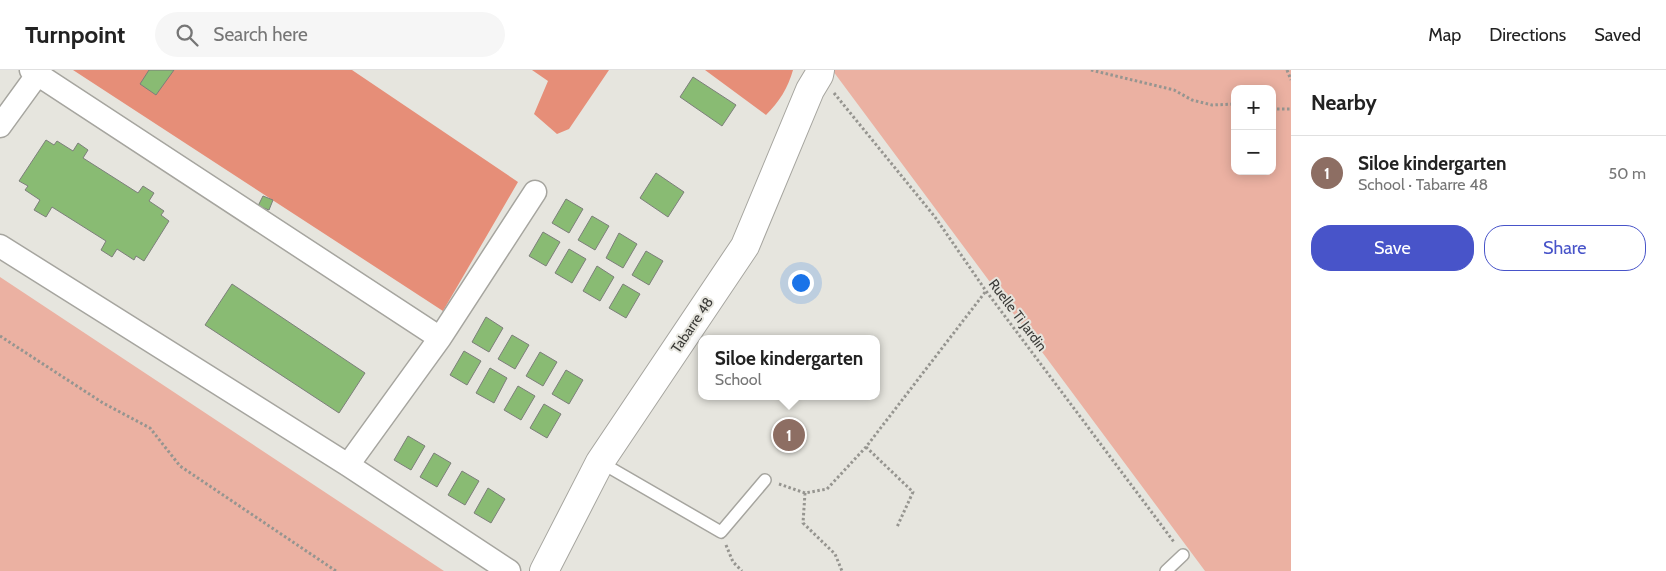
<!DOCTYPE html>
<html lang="en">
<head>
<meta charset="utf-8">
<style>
	:root { --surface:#fff; --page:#f6f6f6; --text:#222; --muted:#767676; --line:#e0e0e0; --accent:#4854c9 }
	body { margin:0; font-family:Cabin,sans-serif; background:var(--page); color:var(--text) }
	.controls { position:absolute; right:15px; top:15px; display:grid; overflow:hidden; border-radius:10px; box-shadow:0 2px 12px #0003 }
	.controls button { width:45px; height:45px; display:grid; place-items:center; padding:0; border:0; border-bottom:1px solid var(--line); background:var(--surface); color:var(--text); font:25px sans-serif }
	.you { position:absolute; left:800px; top:212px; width:18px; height:18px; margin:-12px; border:4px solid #fff; border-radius:50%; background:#1a73e8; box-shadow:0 0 0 8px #1a73e833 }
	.badge { display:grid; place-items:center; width:32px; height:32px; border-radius:50%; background:var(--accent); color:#fff; font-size:16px; font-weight:700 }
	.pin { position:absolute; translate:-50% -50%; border:2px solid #fff; box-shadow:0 1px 5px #0006 }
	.popup { position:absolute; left:698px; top:265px; width:182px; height:65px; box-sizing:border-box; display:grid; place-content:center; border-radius:10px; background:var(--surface); filter:drop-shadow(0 1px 4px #0005); font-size:16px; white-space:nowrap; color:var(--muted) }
	.popup b { font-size:19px; color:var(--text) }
	.popup::after { content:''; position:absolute; left:50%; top:100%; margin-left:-10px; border:10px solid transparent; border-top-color:var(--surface) }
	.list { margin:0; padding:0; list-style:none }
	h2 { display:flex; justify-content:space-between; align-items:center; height:65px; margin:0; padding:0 20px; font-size:21px }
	h2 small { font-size:16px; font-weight:400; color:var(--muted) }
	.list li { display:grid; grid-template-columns:32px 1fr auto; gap:15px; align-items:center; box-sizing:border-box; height:75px; padding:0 20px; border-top:1px solid var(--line) }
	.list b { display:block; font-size:19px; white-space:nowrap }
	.list p { margin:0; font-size:16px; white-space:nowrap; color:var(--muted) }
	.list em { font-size:16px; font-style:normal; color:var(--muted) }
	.actions { display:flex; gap:10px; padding:15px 20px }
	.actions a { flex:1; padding:11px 0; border:1px solid var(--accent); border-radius:20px; text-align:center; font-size:18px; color:var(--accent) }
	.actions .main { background:var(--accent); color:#fff }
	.icon { flex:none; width:28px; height:28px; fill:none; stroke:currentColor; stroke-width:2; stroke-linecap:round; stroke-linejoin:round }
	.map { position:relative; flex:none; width:1291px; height:501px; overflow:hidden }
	header { display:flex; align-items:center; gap:30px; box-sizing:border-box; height:70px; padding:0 25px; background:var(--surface); border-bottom:1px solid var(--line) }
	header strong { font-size:24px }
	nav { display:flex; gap:28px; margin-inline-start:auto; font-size:18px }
	.search { width:350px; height:45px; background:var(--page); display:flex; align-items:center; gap:12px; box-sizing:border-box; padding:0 18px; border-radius:28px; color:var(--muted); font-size:19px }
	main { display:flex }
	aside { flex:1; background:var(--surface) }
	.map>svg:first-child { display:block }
	.green { fill:#ebb1a2; fill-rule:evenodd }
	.forest { fill:#e68e78 }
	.building { fill:#89bb73; stroke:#7c7f7a }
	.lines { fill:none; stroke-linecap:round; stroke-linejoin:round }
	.service-casing { stroke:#a6a59f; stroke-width:14 }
	.minor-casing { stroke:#a6a59f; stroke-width:25 }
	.tertiary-casing { stroke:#a6a59f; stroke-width:30 }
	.path { stroke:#969590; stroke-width:3; stroke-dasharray:2.5 2.5; stroke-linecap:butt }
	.service { stroke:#fff; stroke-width:11 }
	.minor { stroke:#fff; stroke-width:22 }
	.tertiary { stroke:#fff; stroke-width:28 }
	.labels { text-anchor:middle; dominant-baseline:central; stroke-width:4; stroke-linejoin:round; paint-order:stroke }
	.street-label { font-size:14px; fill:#3b3b38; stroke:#e6e5de }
</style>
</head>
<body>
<header>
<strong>Turnpoint</strong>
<div class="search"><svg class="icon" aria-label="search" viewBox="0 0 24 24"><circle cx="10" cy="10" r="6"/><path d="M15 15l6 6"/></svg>Search here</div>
<nav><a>Map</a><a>Directions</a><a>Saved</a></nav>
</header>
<main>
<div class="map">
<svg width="1291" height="501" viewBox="0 0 1291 501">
	<rect width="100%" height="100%" fill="#e6e5de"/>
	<path class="green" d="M834,0H1291V501H1205L833,1ZM1235,19H1272V101H1235Z
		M0,207L444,501H0Z"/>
	<path class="forest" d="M73,0H352L518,112L443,241Z
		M532,0H609L569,59L557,64L534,44L548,11Z
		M705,0H793C788,18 779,32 766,45Z"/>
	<path class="building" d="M149,0H174L156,25L140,14Z
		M693,7L736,35L722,56L680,27Z
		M46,70L54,75L57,71L73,81L78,73L88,80L83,88L138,123L143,116L154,123L149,131L164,141L161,145L169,151L144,191L136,186L134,190L117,179L112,187L101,180L106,171L52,137L46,147L34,140L40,130L25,120L28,116L19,111Z
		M656,103L684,122L668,147L640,128Z
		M263,126L273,130L269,140L258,136Z
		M566,129L583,139L569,163L552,153Z
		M592,146L609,156L595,180L578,170Z
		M543,162L560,172L546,196L529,186Z
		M619,163L637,174L623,198L606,188Z
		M569,179L586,189L572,213L555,203Z
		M646,181L663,191L649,215L632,205Z
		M597,196L614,207L600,231L583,221Z
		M232,214L365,303L339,343L205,255Z
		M623,214L640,224L626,248L609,238Z
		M486,247L503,258L489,282L472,272Z
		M512,265L529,275L515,299L498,289Z
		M464,281L481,291L467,315L450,305Z
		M540,282L557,292L543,316L526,306Z
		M490,298L507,308L494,333L476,323Z
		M566,300L583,310L569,334L552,324Z
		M518,316L535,326L521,350L504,340Z
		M544,334L561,344L547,368L530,358Z
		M408,366L425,376L411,400L394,390Z
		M434,383L451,393L437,417L420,407Z
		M462,401L479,411L465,435L448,425Z
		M488,418L505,429L491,453L474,443Z"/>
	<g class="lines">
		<defs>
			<path id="service" d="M600,392L721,462L765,410
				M1166,501L1183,485"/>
			<path id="minor" d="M31,0L440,268
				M0,56L37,5
				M0,176L348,395L509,501
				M348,395L440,268L535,122"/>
			<path id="tertiary" d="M544,501L600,392L745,176L810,20L819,5L820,0"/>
		</defs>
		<use href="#service" class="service-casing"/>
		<use href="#minor" class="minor-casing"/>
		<use href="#tertiary" class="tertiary-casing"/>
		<path class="path" d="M1091,0L1174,20L1192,30L1212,35L1235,34
			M1287,0L1291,10
			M834,23L935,147L986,221L1174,472
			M1272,39H1291
			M0,266L103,333L150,358L180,396L336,501
			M866,377L913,422L897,457
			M779,414L805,423L827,419L866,377L986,221
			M805,423L803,453L835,484L842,501
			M726,475L733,492L742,501"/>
		<use href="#service" class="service"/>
		<use href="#minor" class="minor"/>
		<use href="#tertiary" class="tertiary"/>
	</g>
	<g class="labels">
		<g class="street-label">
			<text transform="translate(1018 245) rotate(53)">Ruelle Ti Jardin</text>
			<text transform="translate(692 255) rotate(-56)">Tabarre 48</text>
		</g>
	</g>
</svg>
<div class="controls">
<button>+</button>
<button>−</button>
</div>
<div class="you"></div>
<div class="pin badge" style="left:789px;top:365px;background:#8d6e63">1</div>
<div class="popup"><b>Siloe kindergarten</b>School</div>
</div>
<aside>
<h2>Nearby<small></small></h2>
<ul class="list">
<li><span class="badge" style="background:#8d6e63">1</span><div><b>Siloe kindergarten</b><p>School · Tabarre 48</p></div><em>50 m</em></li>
</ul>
<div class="actions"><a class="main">Save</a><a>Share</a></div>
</aside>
</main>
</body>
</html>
